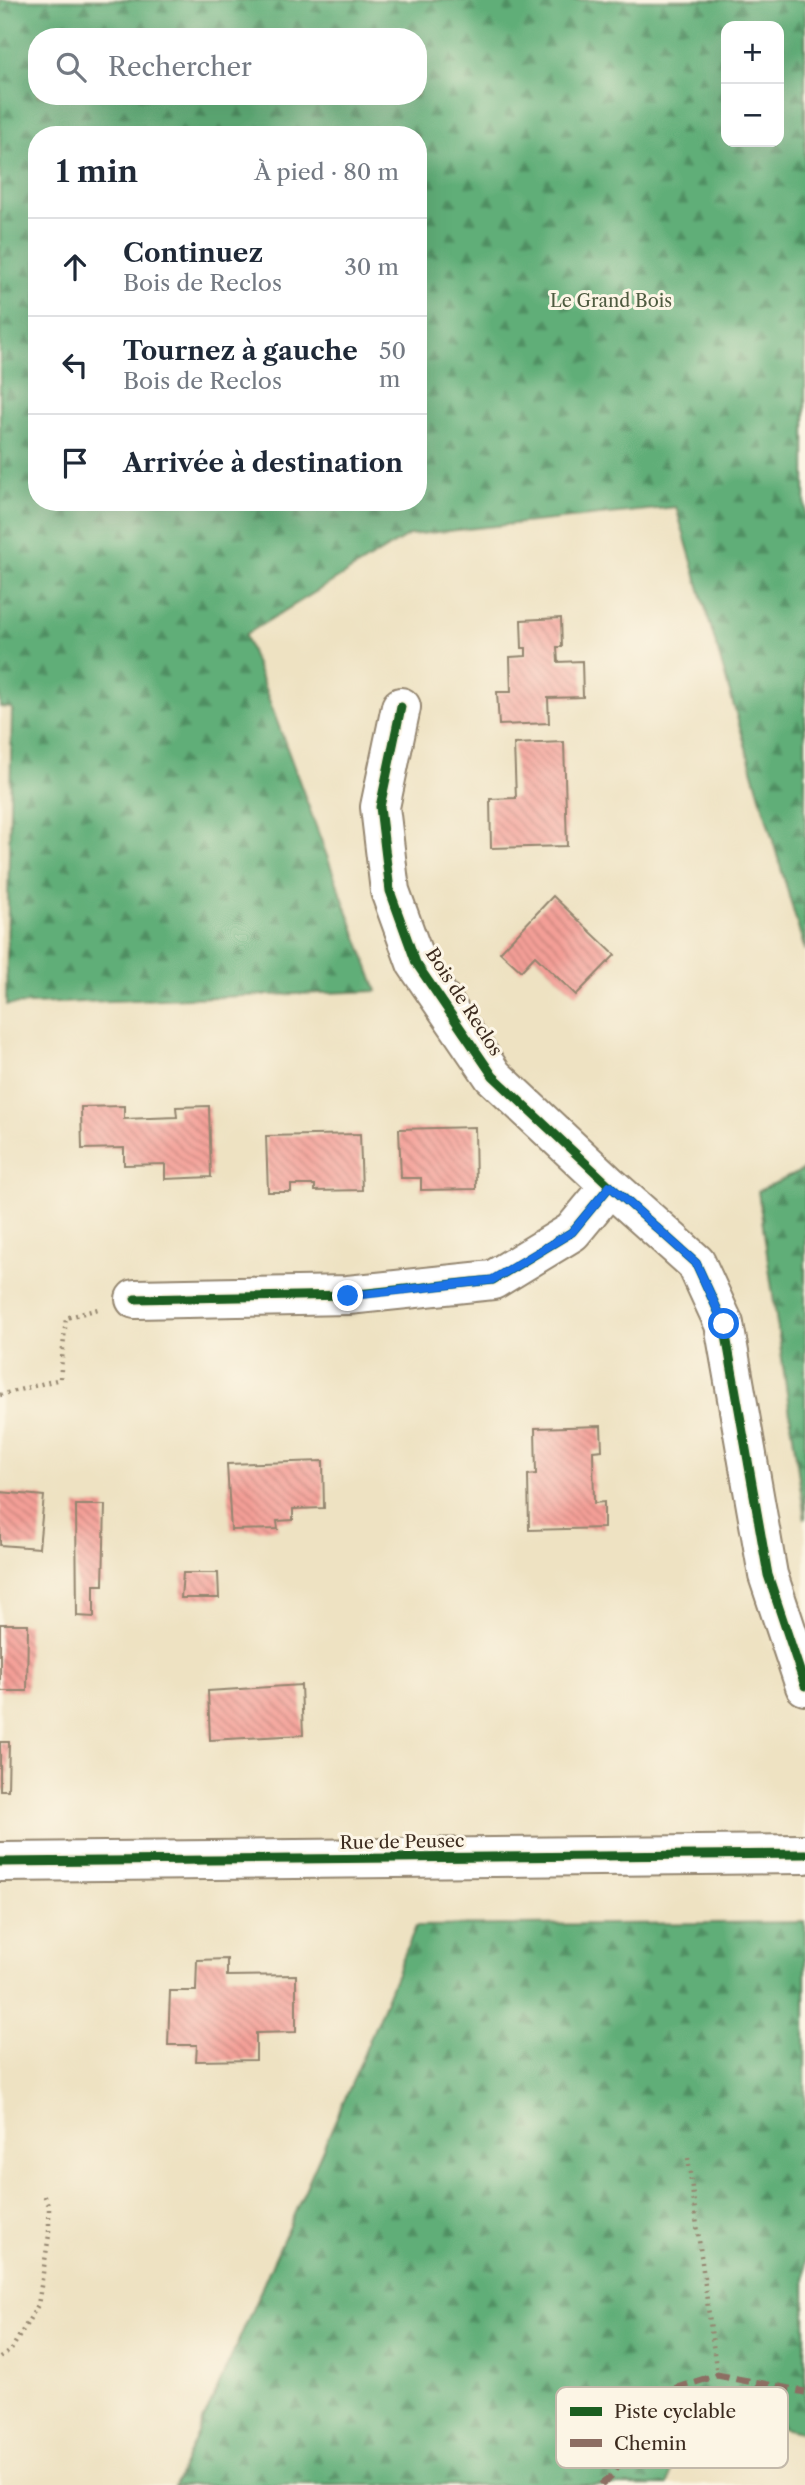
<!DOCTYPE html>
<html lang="fr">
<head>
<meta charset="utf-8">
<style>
	:root { --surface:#fff; --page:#f6f6f7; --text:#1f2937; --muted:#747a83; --line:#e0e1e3 }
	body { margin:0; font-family:"Libre Caslon Text",serif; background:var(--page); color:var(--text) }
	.controls { position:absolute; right:21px; top:21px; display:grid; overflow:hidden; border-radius:14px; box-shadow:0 7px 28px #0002 }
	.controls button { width:63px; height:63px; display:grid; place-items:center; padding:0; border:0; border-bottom:2px solid var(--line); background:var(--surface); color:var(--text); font:35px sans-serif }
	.stop { position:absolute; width:21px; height:21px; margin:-16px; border:5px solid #1a73e8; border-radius:50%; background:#fff }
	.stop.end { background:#1a73e8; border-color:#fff; box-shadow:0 2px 7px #0008 }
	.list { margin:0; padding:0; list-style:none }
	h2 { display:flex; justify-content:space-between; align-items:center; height:91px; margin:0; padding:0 28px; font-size:30px }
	h2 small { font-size:23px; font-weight:400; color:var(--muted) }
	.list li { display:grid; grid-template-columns:46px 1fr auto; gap:21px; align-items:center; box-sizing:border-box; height:98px; padding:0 28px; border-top:2px solid var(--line) }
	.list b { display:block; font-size:26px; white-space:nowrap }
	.list p { margin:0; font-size:23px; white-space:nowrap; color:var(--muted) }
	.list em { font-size:23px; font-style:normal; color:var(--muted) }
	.icon { flex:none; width:38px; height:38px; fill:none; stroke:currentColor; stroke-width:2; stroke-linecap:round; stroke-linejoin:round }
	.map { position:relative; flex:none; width:805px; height:2485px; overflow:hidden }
	.search { position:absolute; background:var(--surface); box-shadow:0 7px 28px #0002; left:28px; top:28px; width:399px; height:77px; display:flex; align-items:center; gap:18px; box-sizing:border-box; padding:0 24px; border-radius:28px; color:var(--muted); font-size:26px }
	.panel { position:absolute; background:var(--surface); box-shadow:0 7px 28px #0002; left:28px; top:126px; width:399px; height:385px; border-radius:28px }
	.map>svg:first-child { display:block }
	.forest { fill:url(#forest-firs); stroke:#4e6c4b; stroke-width:2; fill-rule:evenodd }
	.building { fill:url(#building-back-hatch) }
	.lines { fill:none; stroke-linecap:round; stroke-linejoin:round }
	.minor-casing { stroke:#948670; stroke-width:42 }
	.path { stroke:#948670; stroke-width:4.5; stroke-dasharray:2 5; stroke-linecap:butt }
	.minor { stroke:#fff; stroke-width:38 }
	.quiet { stroke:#8d6e63; stroke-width:7; stroke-dasharray:14 7; stroke-linecap:butt }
	.cycleway-casing { stroke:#fcf5e5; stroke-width:13 }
	.cycleway { stroke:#1b5e20; stroke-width:9 }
	.route { stroke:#1a73e8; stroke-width:9 }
	.labels { text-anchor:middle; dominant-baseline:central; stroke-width:6; stroke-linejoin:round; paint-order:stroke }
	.park-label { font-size:18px; fill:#4d5a3f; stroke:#fcf5e5 }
	.street-label { font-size:18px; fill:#3b2a1e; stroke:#fcf5e5 }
	.key { fill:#fcf5e5; stroke:#c2b8a9; stroke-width:2 }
	.key-label { font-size:19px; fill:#3b2a1e }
</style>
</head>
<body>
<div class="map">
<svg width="805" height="2485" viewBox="0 0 805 2485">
	<defs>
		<pattern id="forest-firs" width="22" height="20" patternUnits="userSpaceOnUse" patternTransform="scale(1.75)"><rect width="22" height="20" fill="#60ae78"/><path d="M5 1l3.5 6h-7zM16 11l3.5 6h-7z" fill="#508e62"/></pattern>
		<pattern id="building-back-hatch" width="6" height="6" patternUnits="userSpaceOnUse" patternTransform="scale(1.75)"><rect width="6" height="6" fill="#f49f97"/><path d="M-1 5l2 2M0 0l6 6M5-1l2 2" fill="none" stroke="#c7827b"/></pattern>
	</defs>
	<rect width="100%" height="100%" fill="#fcf5e5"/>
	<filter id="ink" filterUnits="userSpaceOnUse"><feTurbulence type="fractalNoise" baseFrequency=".0143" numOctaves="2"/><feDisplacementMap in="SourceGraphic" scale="14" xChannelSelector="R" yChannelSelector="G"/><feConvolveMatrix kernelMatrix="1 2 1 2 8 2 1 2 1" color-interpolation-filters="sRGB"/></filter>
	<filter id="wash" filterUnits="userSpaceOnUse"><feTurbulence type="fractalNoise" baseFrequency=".00686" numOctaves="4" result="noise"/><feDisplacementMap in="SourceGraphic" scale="28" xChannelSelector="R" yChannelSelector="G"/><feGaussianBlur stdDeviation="1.57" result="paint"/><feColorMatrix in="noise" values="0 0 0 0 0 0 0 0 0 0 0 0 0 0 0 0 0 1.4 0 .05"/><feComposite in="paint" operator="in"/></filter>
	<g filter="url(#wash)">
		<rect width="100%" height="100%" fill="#eee2c2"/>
		<path class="forest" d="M0,0H805V951L676,507L409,535L245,635L377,991L6,1005L12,708L0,707ZM726,26H779V142H726ZM37,37H418V96H37ZM37,135H418V502H37Z
			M805,1169V1519L758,1191Z
			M805,1922V2433L718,2414L680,2436L668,2485H175L354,2078L416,1926Z"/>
		<g id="blocks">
			<path class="building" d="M561,618L562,647H557L558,662L582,661L583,697L548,698L549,723L499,725L497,692H511L510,657L526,656V648H522L521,620Z
				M564,742L567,846L491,848L490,799L516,798L514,744Z
				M553,896L615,955L576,995L535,956L521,971L500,952Z
				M124,1106V1119L177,1117L176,1107L209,1106L211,1177L165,1179V1164L124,1165V1148L82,1149L81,1107Z
				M475,1127L476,1189L421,1190V1178H401L399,1129Z
				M360,1134L362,1190L315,1191V1185H291V1192H268L266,1136Z
				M601,1426L602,1450L593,1451L594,1503L604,1502V1528L529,1530L528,1475L536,1474L535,1428Z
				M323,1461L324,1508L293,1509V1520L277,1521L278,1529L231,1530L227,1464Z
				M0,1492L44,1496L39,1548L0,1545Z
				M76,1505H105L103,1585H94V1617L77,1616Z
				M183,1573H218L219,1598H181Z
				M0,1624H28L27,1691H0Z
				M301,1685L303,1735L210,1740L208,1691Z
				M0,1742H9L8,1790H0Z
				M227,1959V1976L296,1975V2032L256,2033V2060L196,2061L197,2045H168L170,1991H196L197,1960Z"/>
		</g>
	</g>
	<g filter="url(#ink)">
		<use href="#blocks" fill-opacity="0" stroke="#948670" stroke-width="2"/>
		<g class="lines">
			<defs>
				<path id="minor" d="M401,707L380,807L390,891L416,963L493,1076L610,1186L696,1263L724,1324L768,1575L805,1686
					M135,1299L348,1295L493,1280L572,1232L610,1186
					M0,1862L805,1854"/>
			</defs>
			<use href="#minor" class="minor-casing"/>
			<path class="path" d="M0,1395L60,1379L66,1318L98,1309
				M688,2158L717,2375
				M0,2358L11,2350L38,2305L49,2235V2206L43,2192"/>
			<use href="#minor" class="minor"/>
			<path class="quiet" d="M601,2485L612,2476L658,2394L717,2375L805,2392"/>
			<defs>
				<path id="cycleway" d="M401,707L380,807L390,891L416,963L493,1076L610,1186L696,1263L724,1324L768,1575L805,1686
					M135,1299L348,1295L493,1280L572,1232L610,1186
					M0,1862L805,1854"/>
			</defs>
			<use href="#cycleway" class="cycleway-casing"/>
			<use href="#cycleway" class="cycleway"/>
		</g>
	</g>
	<g class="lines" filter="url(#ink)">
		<path class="route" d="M348,1296L492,1280L572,1232L610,1186L696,1263L724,1324"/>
	</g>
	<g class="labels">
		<g class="park-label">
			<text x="611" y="301">Le Grand Bois</text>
		</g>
		<g class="street-label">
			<text transform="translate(464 1002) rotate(57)">Bois de Reclos</text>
			<text transform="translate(402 1842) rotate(-1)">Rue de Peusec</text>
		</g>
	</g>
	<rect x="556" y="2387" width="232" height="81" rx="10" class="key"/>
	<rect x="570" y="2407" width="32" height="9" fill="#1b5e20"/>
	<rect x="570" y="2439" width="32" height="8" fill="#8d6e63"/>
	<g class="key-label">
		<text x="614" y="2418">Piste cyclable</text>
		<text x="614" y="2450">Chemin</text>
	</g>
</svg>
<div class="controls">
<button>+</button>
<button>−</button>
</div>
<div class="stop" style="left:724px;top:1324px"></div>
<div class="stop end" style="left:348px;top:1296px"></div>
<div class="search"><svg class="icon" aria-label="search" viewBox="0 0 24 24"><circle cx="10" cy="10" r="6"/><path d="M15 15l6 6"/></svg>Rechercher</div>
<section class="panel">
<h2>1 min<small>À pied · 80 m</small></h2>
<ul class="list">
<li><svg class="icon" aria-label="ahead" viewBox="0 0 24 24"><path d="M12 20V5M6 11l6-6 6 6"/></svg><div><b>Continuez</b><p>Bois de Reclos</p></div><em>30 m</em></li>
<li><svg class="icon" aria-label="left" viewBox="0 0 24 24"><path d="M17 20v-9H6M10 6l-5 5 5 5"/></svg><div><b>Tournez à gauche</b><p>Bois de Reclos</p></div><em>50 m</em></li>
<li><svg class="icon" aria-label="arrive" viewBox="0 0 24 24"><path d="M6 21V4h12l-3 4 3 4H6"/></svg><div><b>Arrivée à destination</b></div></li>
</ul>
</section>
</div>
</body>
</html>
